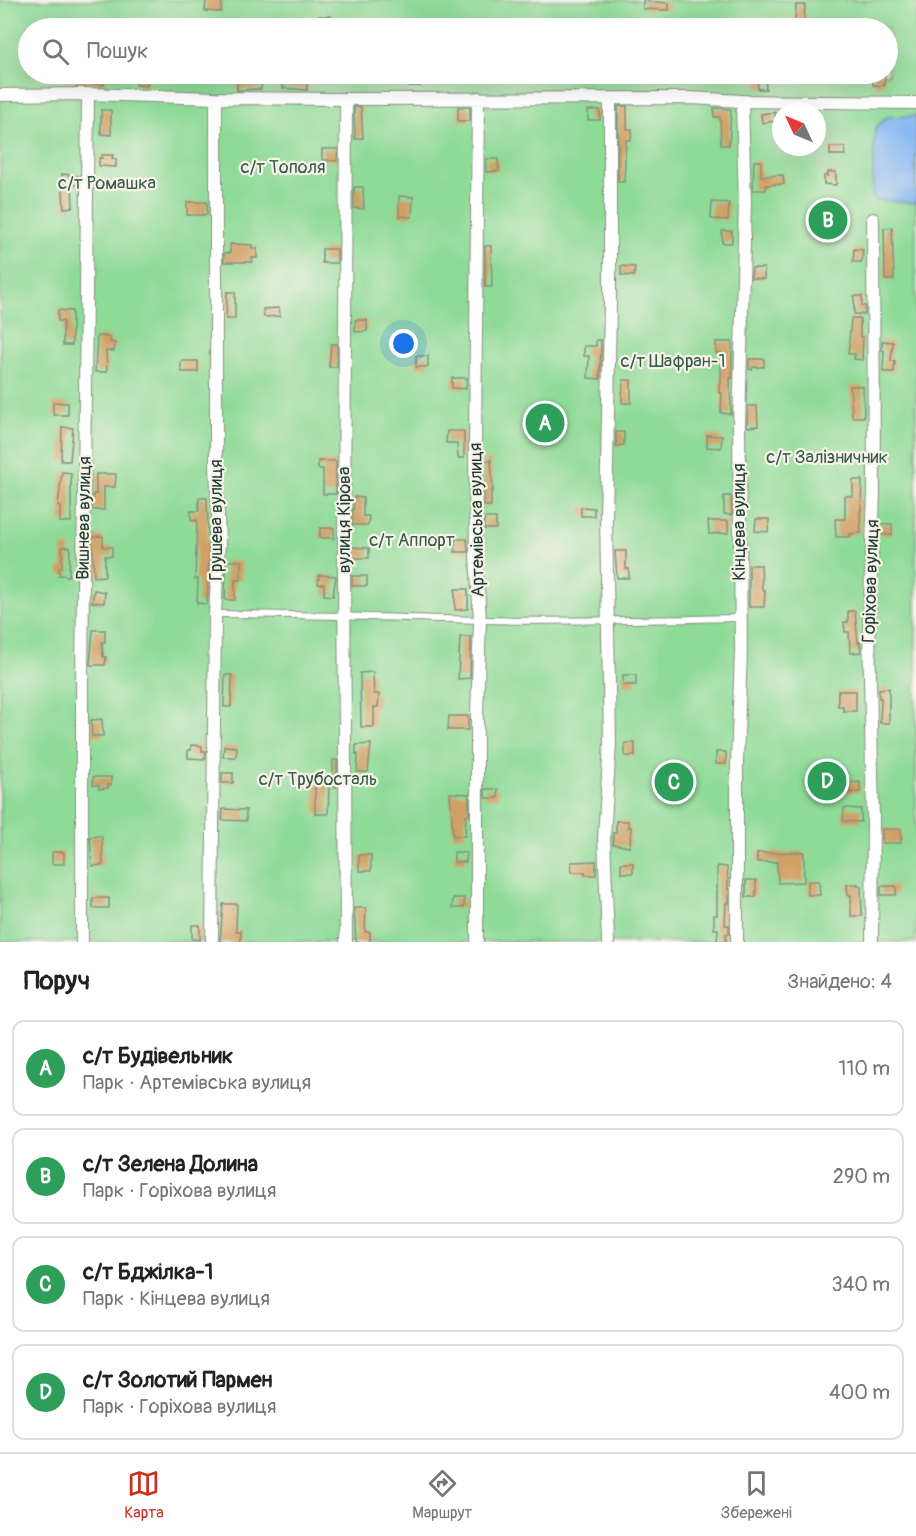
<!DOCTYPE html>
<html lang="uk">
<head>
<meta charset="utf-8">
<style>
	:root { --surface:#fff; --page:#f6f6f6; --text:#222; --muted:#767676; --line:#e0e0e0; --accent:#c8321e }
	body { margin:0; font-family:Pangolin,sans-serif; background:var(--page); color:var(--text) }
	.compass { position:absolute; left:772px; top:102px; width:54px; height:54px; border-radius:50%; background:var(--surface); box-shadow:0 6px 24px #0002; rotate:314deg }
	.you { position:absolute; left:404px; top:344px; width:21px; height:21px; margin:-15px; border:4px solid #fff; border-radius:50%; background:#1a73e8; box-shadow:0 0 0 9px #1a73e833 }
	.badge { display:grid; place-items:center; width:39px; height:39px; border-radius:50%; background:var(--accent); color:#fff; font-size:20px; font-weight:700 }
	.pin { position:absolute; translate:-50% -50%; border:3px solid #fff; box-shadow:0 2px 6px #0006 }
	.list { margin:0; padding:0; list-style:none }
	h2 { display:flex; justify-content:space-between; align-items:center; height:78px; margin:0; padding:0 24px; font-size:26px }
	h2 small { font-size:20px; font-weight:400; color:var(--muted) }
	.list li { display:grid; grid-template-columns:39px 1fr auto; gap:18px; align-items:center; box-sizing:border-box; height:96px; margin:0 12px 12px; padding:0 12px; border:2px solid var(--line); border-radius:12px }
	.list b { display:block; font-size:22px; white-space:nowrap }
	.list p { margin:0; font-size:20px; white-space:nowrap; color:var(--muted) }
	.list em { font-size:20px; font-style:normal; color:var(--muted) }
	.icon { flex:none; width:33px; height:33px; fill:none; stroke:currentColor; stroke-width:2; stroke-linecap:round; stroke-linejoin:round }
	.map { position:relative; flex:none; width:916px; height:942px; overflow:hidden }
	.search { position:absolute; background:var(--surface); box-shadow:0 6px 24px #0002; left:18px; right:18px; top:18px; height:66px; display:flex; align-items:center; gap:15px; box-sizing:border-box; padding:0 21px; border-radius:33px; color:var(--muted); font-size:22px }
	.sheet { height:510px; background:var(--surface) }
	nav { display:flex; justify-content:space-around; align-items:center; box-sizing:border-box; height:84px; border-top:2px solid var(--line); background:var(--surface); font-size:16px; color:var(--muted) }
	nav a { display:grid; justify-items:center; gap:3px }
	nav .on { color:var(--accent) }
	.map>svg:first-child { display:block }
	.green { fill:#8eda97; stroke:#568c66; stroke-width:1.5; fill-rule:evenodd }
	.water { fill:#86b8f3; stroke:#527a94; stroke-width:1.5 }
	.building { fill:#d1a065 }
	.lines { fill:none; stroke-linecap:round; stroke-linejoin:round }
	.lane-casing { stroke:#85917e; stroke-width:8 }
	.street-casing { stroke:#85917e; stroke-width:14 }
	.lane { stroke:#fff; stroke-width:6 }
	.street { stroke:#fff; stroke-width:12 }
	.labels { text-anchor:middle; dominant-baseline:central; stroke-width:4.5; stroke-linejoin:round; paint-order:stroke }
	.park-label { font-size:18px; fill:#355c48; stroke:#f7f3e8 }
	.street-label { font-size:18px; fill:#1f3d34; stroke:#f7f3e8 }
</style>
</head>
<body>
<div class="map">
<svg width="916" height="942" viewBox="0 0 916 942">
	<rect width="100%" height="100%" fill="#f7f3e8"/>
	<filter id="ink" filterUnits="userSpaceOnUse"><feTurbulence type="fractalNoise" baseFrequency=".0167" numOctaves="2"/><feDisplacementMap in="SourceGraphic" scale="12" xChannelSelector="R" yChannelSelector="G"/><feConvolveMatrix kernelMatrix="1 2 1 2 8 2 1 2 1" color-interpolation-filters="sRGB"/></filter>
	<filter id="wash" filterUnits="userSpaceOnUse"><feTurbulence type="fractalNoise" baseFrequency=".008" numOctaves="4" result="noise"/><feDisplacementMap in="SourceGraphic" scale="24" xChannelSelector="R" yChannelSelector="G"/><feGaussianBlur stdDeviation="1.35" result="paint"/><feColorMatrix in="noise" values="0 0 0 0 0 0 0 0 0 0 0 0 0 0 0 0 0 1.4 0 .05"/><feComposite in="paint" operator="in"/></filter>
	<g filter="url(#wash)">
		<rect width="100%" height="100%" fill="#ebe5c9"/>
		<path class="green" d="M0,0H916V942H0ZM28,28H888V74H28ZM781,111H817V147H781Z"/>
		<path class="water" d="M916,116V203L875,200L872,194L875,128L887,117Z"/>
		<g id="blocks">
			<path class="building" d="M206,0H222L221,12L205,11Z
				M643,1L669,3V10L643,9Z
				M796,5H805L804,22L795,21Z
				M319,16H331V28H319Z
				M68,74H102L105,75L104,85L68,81Z
				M136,74H148L147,86L136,85Z
				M296,74H307V90L283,88V75H296Z
				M410,74H421V86H409Z
				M757,74H765L766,89H758Z
				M873,74H885L884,86L873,85Z
				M252,75H261V89L237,90V80H252Z
				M618,106H627V129H632L631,140H626L624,182H618Z
				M354,107H361L363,138L355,139Z
				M458,107H470V121H458Z
				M714,108L731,109L729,145H721L720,117H714Z
				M101,110H111V135L101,134Z
				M588,110H600V120H588Z
				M775,112L776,121L762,123L761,114Z
				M830,147H845V155H830Z
				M322,149H338L337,161L322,160Z
				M102,155H113L112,158L116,159V167L99,166V158H102Z
				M486,159H498L499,171L486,172Z
				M754,161H761V176L783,175L784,184L766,185V190H753Z
				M828,172H836V185L824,184V176H828Z
				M62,174L79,176V185H72L73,207L64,208Z
				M354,187H363L364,209L354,208Z
				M399,196L413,197L412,217L399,216Z
				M187,202H207V215H187Z
				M712,202L729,203L728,220L711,219Z
				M892,227L894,280H885L884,228Z
				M722,231H732V243H722Z
				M230,244L252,245V248H257V258H252V262H224V253H230Z
				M485,246H491L492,287H485Z
				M322,249H337V263H322Z
				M854,249L863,250L862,262H853Z
				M621,266L635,267L634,276L621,275Z
				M752,268H764V279L751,278Z
				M227,292H235V319H226Z
				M854,296H862V306H865V314H854Z
				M279,308L280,316L264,317L263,309Z
				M58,310L72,311V345H63V321H58Z
				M851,318H860V337H863L862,360L854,359L855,354H848Z
				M355,320H367V331L355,332Z
				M97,336L110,337V342L115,343L114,351H106L107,372H95Z
				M596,340H601L600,379L588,378L589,356H584V346H596Z
				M882,341L893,342L891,361H895L894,372H883L884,351L882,350Z
				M716,342H732V378H730L731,414L721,413L722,393H719V384H721V353H716Z
				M331,344H337V367H329Z
				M416,356H428V367H416Z
				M749,359H764V367H753L752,370L749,369Z
				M181,361H198V372H181Z
				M452,378H467L466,389L452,388Z
				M623,380H631V403H622Z
				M850,386H863L864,417H852Z
				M53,402L68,403V415H53Z
				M748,406H757L758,426L747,427Z
				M62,427L73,428L70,461H61Z
				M447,431H464V458H458L457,443H446Z
				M616,432H624V445L616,446Z
				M707,435L722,436L721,448L707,447Z
				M491,460L493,491H491V506H484L483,461Z
				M318,461H336V494H323V469H318Z
				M62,472L71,473V522H60V507L58,506Z
				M96,474H116L115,487H104V510H92L93,494H96Z
				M853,480H862L861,511H860L861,533L850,534V537H836L835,519H845V496H853Z
				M724,496H731L732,515L724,514Z
				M354,497L363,498V516H369L368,525H352Z
				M199,498H207L209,556L207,604L197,603L198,579H195L197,520L191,521V511H199Z
				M581,507L594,508V516H581Z
				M484,518H496V529H484Z
				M756,519H769L768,532L755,531Z
				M708,521H728V533L709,534Z
				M881,524H892V535H881Z
				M320,528H334V538H320Z
				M103,536V547H112V556H105V576L94,577L92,537Z
				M455,539H467L468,552H455Z
				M62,547H70L69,576L59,575V567H62Z
				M352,547L369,548V558H352Z
				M615,551H626V569H629V578H617Z
				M226,561H241V580H235V600H225Z
				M749,565H761L762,590H765L764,607H749Z
				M319,575L336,576L333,596L324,595V584H318Z
				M352,576H367V586H352Z
				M455,589H468V609L455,610Z
				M94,590L105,592L104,603L92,602Z
				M848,611H855L858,643L860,642L861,652L850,653L849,632H845L844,622H848Z
				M93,630H105V642H102L103,657H106L105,665H90Z
				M460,637H471L470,678L458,679Z
				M373,672L374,694H379L378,707H374V727H361L360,673Z
				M225,675H232L231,707H224Z
				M623,675H636V685H623Z
				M889,688V723H880L881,698H879V689Z
				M838,691H856V711H843V706H838Z
				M449,716H468V730H448Z
				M102,719L103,736H92L91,720Z
				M625,743H635V756H625Z
				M371,744L368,772H357L358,754H356V745Z
				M191,745L202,746V751H206L205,759L188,758V750H191Z
				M224,746L237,747L236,757H223Z
				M716,752H726V764H716Z
				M333,760H337V787H333Z
				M222,773H233V783H222Z
				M93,777H111V785H108V788L99,789V785H93Z
				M860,782V792L847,793L846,783Z
				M315,784H329L328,814H315Z
				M485,789H498V798H485Z
				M450,793L469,794V815H466L465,836H453Z
				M844,808L861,809V822L843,821Z
				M223,809L246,810V821L222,820Z
				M616,821H628V827H631L630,847L613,844V833H616Z
				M882,829H901V843H882Z
				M102,836L103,865L92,866L90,837Z
				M52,852H64V864H52Z
				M454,852L467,853L466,862H454Z
				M804,852V882L778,883L777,862H757V853Z
				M359,855H371V871H359Z
				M596,861V875H585V872H572L571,862Z
				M621,863H633V873H621Z
				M717,866L727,867L729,903H726L725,925H729V934H726V942H717L718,929H714V915H717Z
				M746,880H756V897H746Z
				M808,881H819L820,895H808Z
				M847,884H858V886H861L862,916H851V895H848Z
				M881,886H896V895H881Z
				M93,898H109V908H93Z
				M453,898H464V908H452Z
				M223,904H237L236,931H241V942H220Z
				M354,908H366L365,932H370V942H356Z
				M192,925H200V940L192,939Z"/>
		</g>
	</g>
	<g filter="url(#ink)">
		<use href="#blocks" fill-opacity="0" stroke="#85917e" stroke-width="1.5"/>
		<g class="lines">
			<defs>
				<path id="lane" d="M215,614C304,614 392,618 480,620C567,622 653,620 740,618"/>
				<path id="street" d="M0,95L88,94L216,98L346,99L691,98L742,101L916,103
					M346,99L344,554L346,942
					M82,942V687L88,94
					M212,942L215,614L219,543L216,464V98
					M477,942V715L480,620L476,556L475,446L478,98
					M608,942L604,837L610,743L606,519L610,306V99
					M737,942V762L741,651L739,425L745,204L742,101
					M872,942L873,818L869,630L874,492L873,219"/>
			</defs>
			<use href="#lane" class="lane-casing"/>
			<use href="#street" class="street-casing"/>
			<use href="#lane" class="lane"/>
			<use href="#street" class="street"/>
		</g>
	</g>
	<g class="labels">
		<g class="park-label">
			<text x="283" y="167">с/т Тополя</text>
			<text x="107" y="183">с/т Ромашка</text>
			<text x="673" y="361">с/т Шафран-1</text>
			<text x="827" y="457">с/т Залізничник</text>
			<text x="412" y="540">с/т Аппорт</text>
			<text x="318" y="779">с/т Трубосталь</text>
		</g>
		<g class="street-label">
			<text transform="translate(84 518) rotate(-89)">Вишнева вулиця</text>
			<text transform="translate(216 520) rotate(-90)">Грушева вулиця</text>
			<text transform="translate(344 520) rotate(-90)">вулиця Кірова</text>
			<text transform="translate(477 520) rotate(-91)">Артемівська вулиця</text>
			<text transform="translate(739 522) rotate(-90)">Кінцева вулиця</text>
			<text transform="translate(871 581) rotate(-88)">Горіхова вулиця</text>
		</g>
	</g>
</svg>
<svg class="compass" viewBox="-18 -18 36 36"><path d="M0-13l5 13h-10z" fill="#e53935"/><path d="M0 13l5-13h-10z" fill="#767676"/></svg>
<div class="you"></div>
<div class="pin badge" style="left:545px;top:423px;background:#2e9e5b">A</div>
<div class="pin badge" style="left:828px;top:220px;background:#2e9e5b">B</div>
<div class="pin badge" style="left:674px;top:782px;background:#2e9e5b">C</div>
<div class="pin badge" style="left:827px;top:781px;background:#2e9e5b">D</div>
<div class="search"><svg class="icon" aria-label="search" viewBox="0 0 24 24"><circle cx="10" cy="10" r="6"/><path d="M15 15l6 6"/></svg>Пошук</div>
</div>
<section class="sheet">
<h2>Поруч<small>Знайдено: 4</small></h2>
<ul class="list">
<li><span class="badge" style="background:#2e9e5b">A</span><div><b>с/т Будівельник</b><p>Парк · Артемівська вулиця</p></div><em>110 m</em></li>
<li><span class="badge" style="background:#2e9e5b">B</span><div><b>с/т Зелена Долина</b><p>Парк · Горіхова вулиця</p></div><em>290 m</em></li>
<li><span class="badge" style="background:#2e9e5b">C</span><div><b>с/т Бджілка-1</b><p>Парк · Кінцева вулиця</p></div><em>340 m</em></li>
<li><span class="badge" style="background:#2e9e5b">D</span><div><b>с/т Золотий Пармен</b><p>Парк · Горіхова вулиця</p></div><em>400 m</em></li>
</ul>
</section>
<nav>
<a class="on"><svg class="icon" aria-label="map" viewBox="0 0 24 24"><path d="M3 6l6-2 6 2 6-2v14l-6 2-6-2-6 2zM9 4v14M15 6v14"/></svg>Карта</a>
<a><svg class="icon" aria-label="directions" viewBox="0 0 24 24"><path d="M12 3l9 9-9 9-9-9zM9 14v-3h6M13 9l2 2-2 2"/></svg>Маршрут</a>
<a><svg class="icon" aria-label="saved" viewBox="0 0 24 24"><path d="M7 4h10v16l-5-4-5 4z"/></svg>Збережені</a>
</nav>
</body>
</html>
